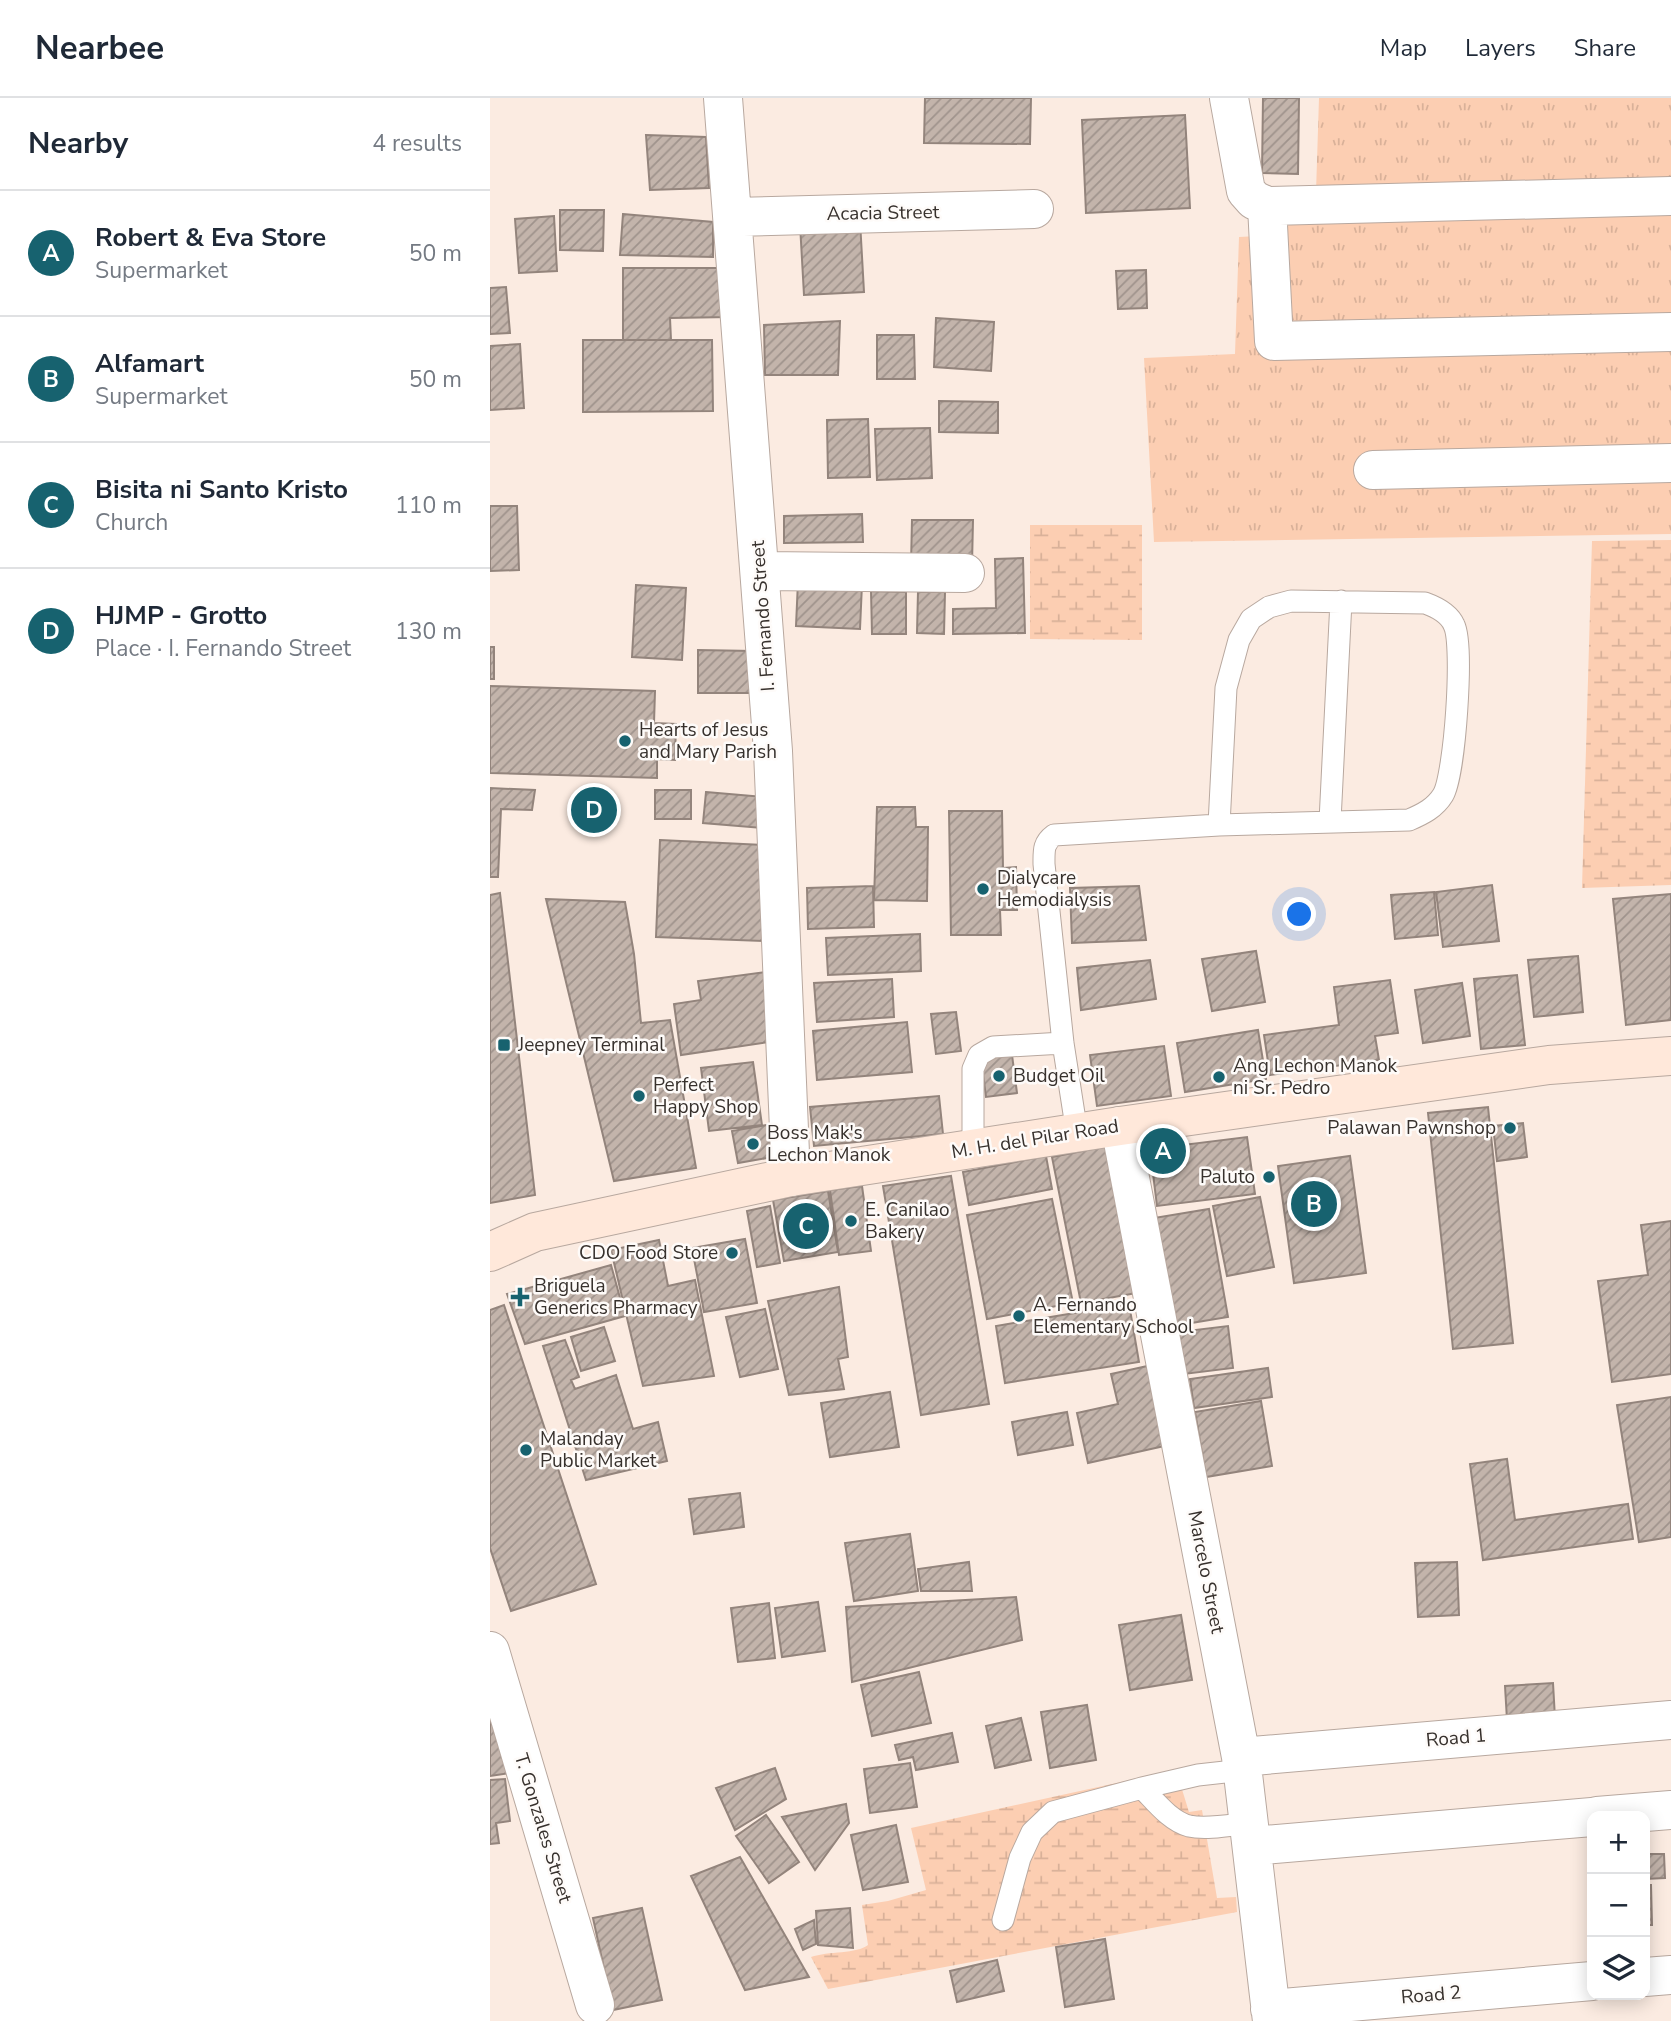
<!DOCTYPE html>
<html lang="en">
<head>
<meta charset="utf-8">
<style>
	:root { --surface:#fff; --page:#f2f2f3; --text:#1f2937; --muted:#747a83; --line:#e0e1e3; --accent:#17626f }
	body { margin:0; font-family:"Nunito Sans",sans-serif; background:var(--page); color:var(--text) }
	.controls { position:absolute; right:21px; bottom:21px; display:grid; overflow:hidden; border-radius:14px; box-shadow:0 4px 18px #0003 }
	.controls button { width:63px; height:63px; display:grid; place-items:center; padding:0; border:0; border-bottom:2px solid var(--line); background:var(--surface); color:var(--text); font:35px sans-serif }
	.you { position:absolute; left:810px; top:817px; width:24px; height:24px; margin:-18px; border:5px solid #fff; border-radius:50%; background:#1a73e8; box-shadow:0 0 0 10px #1a73e833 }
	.badge { display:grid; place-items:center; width:46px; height:46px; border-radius:50%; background:var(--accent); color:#fff; font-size:23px; font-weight:700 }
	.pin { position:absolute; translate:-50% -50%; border:4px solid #fff; box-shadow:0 2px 7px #0006 }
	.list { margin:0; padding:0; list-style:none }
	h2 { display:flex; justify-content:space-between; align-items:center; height:91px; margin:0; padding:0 28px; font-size:30px }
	h2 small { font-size:23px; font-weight:400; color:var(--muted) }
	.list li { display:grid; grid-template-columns:46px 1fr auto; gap:21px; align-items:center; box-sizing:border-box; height:126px; padding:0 28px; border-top:2px solid var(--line) }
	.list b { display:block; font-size:26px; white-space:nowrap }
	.list p { margin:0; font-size:23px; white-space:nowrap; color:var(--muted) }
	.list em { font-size:23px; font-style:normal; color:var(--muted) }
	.icon { flex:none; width:38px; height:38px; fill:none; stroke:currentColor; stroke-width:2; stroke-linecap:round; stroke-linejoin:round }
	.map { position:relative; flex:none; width:1181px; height:1923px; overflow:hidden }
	header { display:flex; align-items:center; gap:42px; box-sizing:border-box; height:98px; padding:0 35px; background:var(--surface); border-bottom:2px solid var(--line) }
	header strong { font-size:33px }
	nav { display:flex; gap:38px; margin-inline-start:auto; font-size:24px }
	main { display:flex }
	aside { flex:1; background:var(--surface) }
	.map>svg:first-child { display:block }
	.grass { fill:url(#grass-tufts) }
	.wetland { fill:url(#wetland-marsh) }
	.building { fill:url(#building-hatch); stroke:#93847c; stroke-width:2 }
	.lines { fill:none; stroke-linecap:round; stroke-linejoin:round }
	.service-casing { stroke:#b8a89f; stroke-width:23 }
	.minor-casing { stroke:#b8a89f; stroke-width:40 }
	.secondary-casing { stroke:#b8a89f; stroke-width:40 }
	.service { stroke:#fff; stroke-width:21 }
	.minor { stroke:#fff; stroke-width:38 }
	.secondary { stroke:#ffe8da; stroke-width:38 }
	.poi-dot { fill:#17626f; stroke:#fefbf9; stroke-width:2.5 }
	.labels { text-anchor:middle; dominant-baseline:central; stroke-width:5; stroke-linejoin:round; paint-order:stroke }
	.street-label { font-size:19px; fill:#37312d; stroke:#fefbf9 }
	.poi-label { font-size:19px; fill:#37312d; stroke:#fefbf9; text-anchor:start }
</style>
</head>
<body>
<header>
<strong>Nearbee</strong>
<nav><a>Map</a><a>Layers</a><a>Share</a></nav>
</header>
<main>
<aside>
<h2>Nearby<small>4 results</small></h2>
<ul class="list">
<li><span class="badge">A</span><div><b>Robert &amp; Eva Store</b><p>Supermarket</p></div><em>50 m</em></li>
<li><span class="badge">B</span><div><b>Alfamart</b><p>Supermarket</p></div><em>50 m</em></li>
<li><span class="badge">C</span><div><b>Bisita ni Santo Kristo</b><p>Church</p></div><em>110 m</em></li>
<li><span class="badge">D</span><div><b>HJMP - Grotto</b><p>Place · I. Fernando Street</p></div><em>130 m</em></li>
</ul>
</aside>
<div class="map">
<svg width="1181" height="1923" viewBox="0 0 1181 1923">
	<defs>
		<pattern id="grass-tufts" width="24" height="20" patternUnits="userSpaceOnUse" patternTransform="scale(1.75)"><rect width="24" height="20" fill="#fcceb2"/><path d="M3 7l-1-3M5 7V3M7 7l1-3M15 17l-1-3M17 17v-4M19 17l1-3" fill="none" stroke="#d9b199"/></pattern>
		<pattern id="wetland-marsh" width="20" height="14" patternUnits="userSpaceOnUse" patternTransform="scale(1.75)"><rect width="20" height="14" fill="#fcceb2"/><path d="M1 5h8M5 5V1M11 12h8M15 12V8" fill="none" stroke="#d9b199"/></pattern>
		<pattern id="building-hatch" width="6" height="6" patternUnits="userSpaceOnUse" patternTransform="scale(1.75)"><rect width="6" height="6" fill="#c3b4ab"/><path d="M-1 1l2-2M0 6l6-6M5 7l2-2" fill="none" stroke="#9f938c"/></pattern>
	</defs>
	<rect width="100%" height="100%" fill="#fbebe1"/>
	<path class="grass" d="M829,0H1181V89L826,94Z
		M1181,111V436L664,444L654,260L745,256L749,139L786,137L813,116Z"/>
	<path class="wetland" d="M540,427H652V542L540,541Z
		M1181,442V787L1092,790L1102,443Z
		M686,1672L699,1714L712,1712L727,1800L746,1799L747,1814L338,1891L321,1859C338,1853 367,1856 378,1847L372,1807L398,1803L436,1792L421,1730Z"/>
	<path class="building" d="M435,0H541L540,46L434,45Z
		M773,0H809L808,76L772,75Z
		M695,17L700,110L596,115L592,22Z
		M156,37L216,39L219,90L160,92Z
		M70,112H114L113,153L70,152Z
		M133,116L223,124V159L130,157Z
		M64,118L67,173L29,175L25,121Z
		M370,123L374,194L314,197L310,126Z
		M133,170H240V219L180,220L181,242H133Z
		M656,172L657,210L628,211L626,173Z
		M16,189L20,235L0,236V190Z
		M446,220L504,224L501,273L444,269Z
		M350,223L348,277H275L274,227Z
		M387,237H424L425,281H387Z
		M93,242H222L223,313L93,314Z
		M30,246L34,310L0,312V248Z
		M449,303L508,304V335L449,334Z
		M378,321L380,379L338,380L337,322Z
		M440,330L442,380L387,382L385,331Z
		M0,408H27L29,472L0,473Z
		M372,416L373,444L294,445V418Z
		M422,422H483L482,467L421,466Z
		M533,460L535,535L463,536V511L506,510L505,461Z
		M308,483L372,486L370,531L306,528Z
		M146,487L196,490L192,562L142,559Z
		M381,493L416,494V536H382Z
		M428,494H455L454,536L427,535Z
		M0,549H4V581H0Z
		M208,552L263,553V595H208Z
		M0,588L165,593L164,625L186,626L185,662L167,661V680L0,675Z
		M0,690L45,692L42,712L11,711L8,779H0Z
		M165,692H201V721H165Z
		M216,694L274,699L272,730L213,725Z
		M387,709H425L426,729H438L437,803L384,802Z
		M459,713H512L513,770L526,769L527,812H510L511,837H461Z
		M170,742L276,747L273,843L166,839Z
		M1002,787L1009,843L953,849L946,794Z
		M383,788L384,829L318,831L317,790Z
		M649,788L656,842L582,845L580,790Z
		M944,794L948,837L905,841L901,797Z
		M10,795L45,1097L0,1105V797Z
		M1181,796V922L1136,927L1123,801Z
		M56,801L135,804L144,856L151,925L180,922L206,1070L124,1083Z
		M430,836L431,873L338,877L336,840Z
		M766,853L775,904L722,913L712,861Z
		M1088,858L1093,914L1044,919L1038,862Z
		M660,862L666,901L591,912L587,870Z
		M276,874L286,943L191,957L184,906L211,902L208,883Z
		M1027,877L1035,947L991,951L984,881Z
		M402,881L404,919L327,924L324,885Z
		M900,882L908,935L885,938L889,962L780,977L774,937L849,927L844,889Z
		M972,885L980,938L933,945L925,892Z
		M466,914L471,953L446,956L441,916Z
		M417,924L422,974L327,982L323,933Z
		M768,932L776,981L695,994L687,945Z
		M674,948L681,998L607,1008L600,957Z
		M522,957L527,995L496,999L491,961Z
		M263,964L272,1027L219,1033L211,970Z
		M449,998L453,1036L324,1048L320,1009Z
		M998,1009L1023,1245L963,1251L938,1015Z
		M1033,1025L1037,1059L1007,1063L1003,1028Z
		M277,1027L283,1059L248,1065L242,1033Z
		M757,1039L765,1096L667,1108L660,1051Z
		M623,1047L652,1194L591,1205L562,1059Z
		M556,1058L562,1091L479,1107L473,1074Z
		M860,1058L876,1175L804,1185L788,1068Z
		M461,1078L499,1306L431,1317L393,1088Z
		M372,1088L381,1153L349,1157L340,1092Z
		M338,1093L348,1154L294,1163L283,1102Z
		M770,1099L784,1169L737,1178L723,1108Z
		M562,1101L583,1205L497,1221L477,1117Z
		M280,1108L290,1165L267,1169L257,1113Z
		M719,1111L738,1219L683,1228L664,1120Z
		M1181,1123V1276L1122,1284L1108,1183L1158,1177L1151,1127Z
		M255,1141L267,1205L214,1214L202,1150Z
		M169,1142L178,1188L205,1182L224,1278L153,1288L121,1152Z
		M121,1167L135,1218L35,1246L17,1196Z
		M349,1189L358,1259L348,1261L354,1291L299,1297L278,1203Z
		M639,1206L649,1264L515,1285L506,1228Z
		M14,1207L106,1486L21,1513L0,1450V1212Z
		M275,1211L288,1271L250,1279L236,1219Z
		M738,1228L743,1270L694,1276L688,1234Z
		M114,1229L125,1263L91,1273L81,1239Z
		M75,1242L89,1279L81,1282L85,1291L126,1277L143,1331L168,1324L177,1363L96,1382L53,1248Z
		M662,1267L679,1347L598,1365L587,1315L628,1306L621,1276Z
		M778,1270L782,1299L704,1310L700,1281Z
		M400,1294L409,1349L340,1359L331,1305Z
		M1181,1299V1439L1149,1444L1127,1307Z
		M771,1303L782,1368L716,1379L705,1314Z
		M577,1314L583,1347L528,1357L522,1324Z
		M1017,1361L1025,1422L1138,1406L1143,1441L993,1462L980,1366Z
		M250,1395L254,1429L204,1436L199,1401Z
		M420,1436L428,1493L364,1503L355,1445Z
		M479,1464L482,1493H431L428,1471Z
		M967,1464L969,1517L928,1519L925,1465Z
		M526,1499L532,1542L362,1584L356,1509Z
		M328,1504L335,1553L292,1559L285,1510Z
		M279,1505L285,1560L248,1564L241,1510Z
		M691,1517L702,1582L640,1592L629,1527Z
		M429,1574L441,1625L382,1638L371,1587Z
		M1063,1585L1065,1620L1017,1622L1015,1588Z
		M0,1587L27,1674L0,1678Z
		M597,1607L606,1662L560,1670L551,1614Z
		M531,1620L541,1662L505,1670L496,1628Z
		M462,1635L468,1664L426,1672L423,1659L409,1662L405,1647Z
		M420,1665L427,1709L380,1715L374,1671Z
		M285,1670L296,1701L245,1732L226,1690Z
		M15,1681L20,1723L6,1725L9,1745L0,1746V1682Z
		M356,1706L359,1725L325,1772L292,1719Z
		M276,1717L309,1764L279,1785L246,1738Z
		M406,1727L418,1784L373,1792L361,1737Z
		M1155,1756H1174L1175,1780L1155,1781Z
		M250,1759L319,1879L255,1892L201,1778Z
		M1155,1787H1161L1162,1827H1155Z
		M152,1810L172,1902L123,1912L103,1820Z
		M360,1810L363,1850L328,1847L326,1813Z
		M324,1822L326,1846L313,1852L305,1831Z
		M615,1841L624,1901L575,1909L566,1849Z
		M507,1862L514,1893L467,1904L460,1873Z"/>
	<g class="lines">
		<defs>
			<path id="service" d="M840,723L851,503
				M587,1035L573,945L554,766C554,753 553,745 564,737L729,727L919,722C933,716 945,710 953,697C965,677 974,547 964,527C959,515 946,509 935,505L801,503L779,509L761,521L749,542L736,590L729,727
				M483,1050V971L489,957L503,949L573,945
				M652,1690C665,1703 680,1723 699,1728C716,1732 741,1727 759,1725
				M513,1822L530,1760L542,1734L563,1714L652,1690L708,1677L753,1672"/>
			<path id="minor" d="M233,0L283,653L301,1079
				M739,0L756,93L764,102L777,108L1181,98
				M777,108L784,243L1181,234
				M243,119L544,111
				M883,372L1181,365
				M270,473L475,475
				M630,1028L751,1659L782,1923
				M0,1553L105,1907
				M751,1659L1181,1622
				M1107,1718L1181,1712
				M762,1748L1102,1719
				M1155,1879L1181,1877
				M780,1911L1102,1883"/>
			<path id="secondary" d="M0,1154L45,1134L301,1079L630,1028L1059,967L1181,958"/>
		</defs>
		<use href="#service" class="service-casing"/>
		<use href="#minor" class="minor-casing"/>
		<use href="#secondary" class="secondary-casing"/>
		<use href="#service" class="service"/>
		<use href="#minor" class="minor"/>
		<use href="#secondary" class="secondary"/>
	</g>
	<g class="poi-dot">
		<circle cx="135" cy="643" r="7"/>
		<circle cx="493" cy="791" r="7"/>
		<rect x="7" y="940" width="14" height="14" rx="3.5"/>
		<circle cx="509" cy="978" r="7"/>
		<circle cx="729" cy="979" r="7"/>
		<circle cx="149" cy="998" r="7"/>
		<circle cx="1020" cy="1030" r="7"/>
		<circle cx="263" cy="1046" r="7"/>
		<circle cx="779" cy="1079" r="7"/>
		<circle cx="361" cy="1123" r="7"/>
		<circle cx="242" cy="1155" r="7"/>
		<path d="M26.5 1188.5h7v7h7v7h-7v7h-7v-7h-7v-7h7z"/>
		<circle cx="529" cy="1218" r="7"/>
		<circle cx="36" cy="1352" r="7"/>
	</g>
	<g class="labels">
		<g class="street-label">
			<text transform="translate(393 115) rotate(-1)">Acacia Street</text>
			<text transform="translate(273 518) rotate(-94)">I. Fernando Street</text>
			<text transform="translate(545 1041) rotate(-9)">M. H. del Pilar Road</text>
			<text transform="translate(716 1474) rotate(79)">Marcelo Street</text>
			<text transform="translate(966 1640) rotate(-5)">Road 1</text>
			<text transform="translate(53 1730) rotate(73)">T. Gonzales Street</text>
			<text transform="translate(941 1897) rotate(-5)">Road 2</text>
		</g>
		<g class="poi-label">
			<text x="149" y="632">Hearts of Jesus<tspan x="149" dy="22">and Mary Parish</tspan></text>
			<text x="507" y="780">Dialycare<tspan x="507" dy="22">Hemodialysis</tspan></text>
			<text x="28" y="947">Jeepney Terminal</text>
			<text x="743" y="968">Ang Lechon Manok<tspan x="743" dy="22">ni Sr. Pedro</tspan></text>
			<text x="523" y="978">Budget Oil</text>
			<text x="163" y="987">Perfect<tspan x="163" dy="22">Happy Shop</tspan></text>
			<text x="1006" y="1030" text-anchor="end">Palawan Pawnshop</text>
			<text x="277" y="1035">Boss Mak's<tspan x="277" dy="22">Lechon Manok</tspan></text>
			<text x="765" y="1079" text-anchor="end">Paluto</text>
			<text x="375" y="1112">E. Canilao<tspan x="375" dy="22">Bakery</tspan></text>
			<text x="228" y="1155" text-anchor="end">CDO Food Store</text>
			<text x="44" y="1188">Briguela<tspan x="44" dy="22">Generics Pharmacy</tspan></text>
			<text x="543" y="1207">A. Fernando<tspan x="543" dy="22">Elementary School</tspan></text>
			<text x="50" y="1341">Malanday<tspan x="50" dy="22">Public Market</tspan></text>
		</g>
	</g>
</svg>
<div class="controls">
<button>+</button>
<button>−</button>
<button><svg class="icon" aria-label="layers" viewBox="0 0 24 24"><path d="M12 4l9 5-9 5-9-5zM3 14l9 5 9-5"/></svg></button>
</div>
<div class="you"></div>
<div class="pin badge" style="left:673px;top:1053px">A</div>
<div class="pin badge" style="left:824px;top:1106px">B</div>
<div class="pin badge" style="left:316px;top:1128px">C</div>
<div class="pin badge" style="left:104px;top:712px">D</div>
</div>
</main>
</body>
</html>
